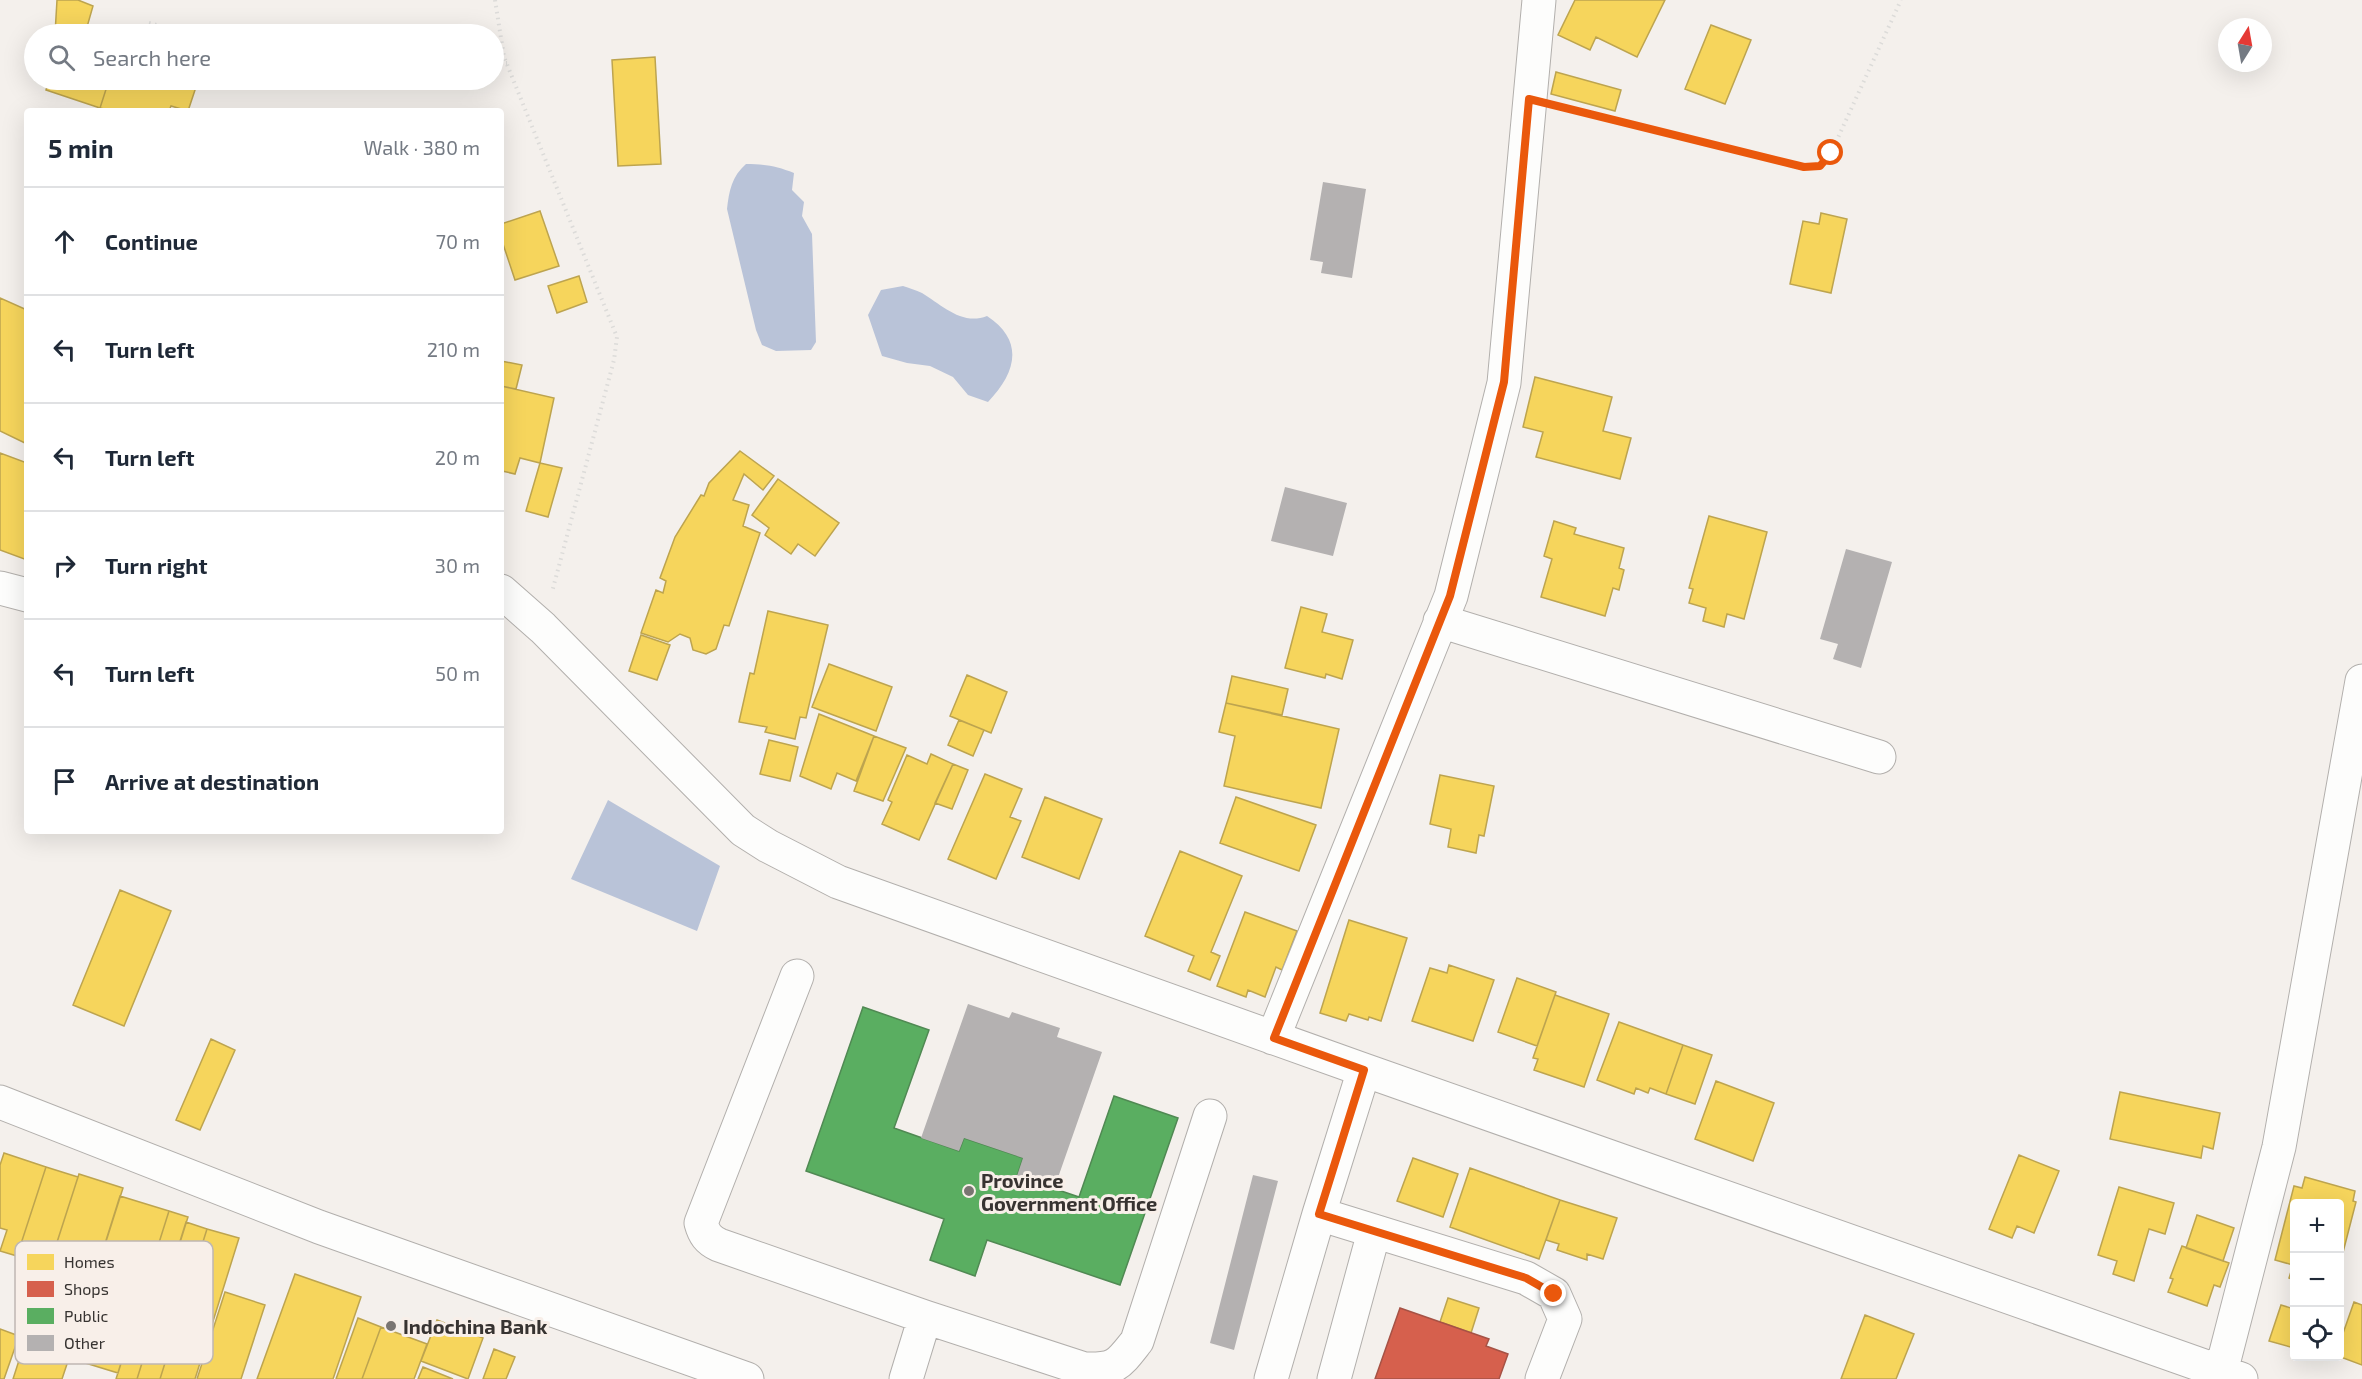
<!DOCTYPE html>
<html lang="en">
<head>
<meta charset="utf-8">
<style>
	:root { --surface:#fff; --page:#f2f2f3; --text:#1f2937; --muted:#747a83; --line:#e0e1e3 }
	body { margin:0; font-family:"Exo 2",sans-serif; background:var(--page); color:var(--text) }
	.controls { position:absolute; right:18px; bottom:18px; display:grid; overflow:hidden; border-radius:6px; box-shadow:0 6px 24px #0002 }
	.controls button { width:54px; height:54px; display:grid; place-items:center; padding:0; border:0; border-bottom:2px solid var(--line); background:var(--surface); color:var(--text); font:30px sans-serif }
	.compass { position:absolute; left:2218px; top:18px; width:54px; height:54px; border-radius:50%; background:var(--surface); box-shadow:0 6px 24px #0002; rotate:11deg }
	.stop { position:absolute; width:18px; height:18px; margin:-14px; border:4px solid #ea580c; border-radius:50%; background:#fff }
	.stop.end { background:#ea580c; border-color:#fff; box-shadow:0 2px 6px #0008 }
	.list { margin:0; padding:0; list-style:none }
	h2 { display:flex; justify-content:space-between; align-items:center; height:78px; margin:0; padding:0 24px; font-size:26px }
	h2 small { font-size:20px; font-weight:400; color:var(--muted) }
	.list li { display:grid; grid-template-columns:39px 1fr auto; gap:18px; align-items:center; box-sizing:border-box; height:108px; padding:0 24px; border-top:2px solid var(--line) }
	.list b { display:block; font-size:22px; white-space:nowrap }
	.list em { font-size:20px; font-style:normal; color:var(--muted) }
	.icon { flex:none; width:33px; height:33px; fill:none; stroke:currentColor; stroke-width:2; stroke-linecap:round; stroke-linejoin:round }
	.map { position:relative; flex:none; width:2362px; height:1379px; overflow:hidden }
	.search { position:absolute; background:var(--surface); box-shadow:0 6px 24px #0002; left:24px; top:24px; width:480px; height:66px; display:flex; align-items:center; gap:15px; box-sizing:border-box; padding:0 21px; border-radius:33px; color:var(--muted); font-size:22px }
	.panel { position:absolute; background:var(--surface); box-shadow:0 6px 24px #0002; left:24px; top:108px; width:480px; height:726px; border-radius:6px }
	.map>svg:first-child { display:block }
	.water { fill:#b9c3d8 }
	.homes { fill:#f6d55c; stroke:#bda44f; stroke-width:1.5 }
	.shops { fill:#d6604d; stroke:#a65245; stroke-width:1.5 }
	.public { fill:#5aae61; stroke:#508953; stroke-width:1.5 }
	.building { fill:#b4b1b1 }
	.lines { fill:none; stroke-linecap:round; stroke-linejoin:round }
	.minor-casing { stroke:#b2afac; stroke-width:35 }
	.path { stroke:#dcdbd9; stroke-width:4; stroke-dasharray:1.5 4.5; stroke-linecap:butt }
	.minor { stroke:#fdfdfc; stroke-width:33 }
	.route { stroke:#ea580c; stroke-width:8 }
	.poi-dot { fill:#797572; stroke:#f8efe9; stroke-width:2 }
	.labels { text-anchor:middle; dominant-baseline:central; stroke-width:6; stroke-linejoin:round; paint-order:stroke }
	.poi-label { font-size:20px; font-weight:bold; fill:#373331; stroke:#f8efe9; text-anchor:start }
	.key { fill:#f8efe9; stroke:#beb7b2; stroke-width:1.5 }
	.key-label { font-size:16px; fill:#373331 }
</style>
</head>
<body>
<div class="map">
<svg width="2362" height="1379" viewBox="0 0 2362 1379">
	<rect width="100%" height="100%" fill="#f4f0ec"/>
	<path class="water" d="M746,164C764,164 777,166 794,173L792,190L804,202L802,216L812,234L816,342L811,350L776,351L762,345L756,330L727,209C729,191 732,176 746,164Z
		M903,286C909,288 916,290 922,293C942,305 962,326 987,316C1025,341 1016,373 988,402L968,395L953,377L930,366L907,363L882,356L868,315L881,290Z
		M608,800L720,866L697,931L571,879Z"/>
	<path class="homes" d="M57,0H78L93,6L85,34H55Z
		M1575,0H1665L1637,57L1596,37L1590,50L1558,35Z
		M1711,25L1751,40L1725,104L1685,89Z
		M655,57L661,164L618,166L612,60Z
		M1556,72L1621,90L1615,111L1551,94Z
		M49,80H109L100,108L46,90Z
		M109,80H180L179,82L196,87L188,111L171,106L169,111H112L100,108Z
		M540,211L559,266L515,280L501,238V224Z
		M1821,213L1847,219L1831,293L1790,284L1803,221L1819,224Z
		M579,276L587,302L557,313L548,286Z
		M0,298L27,310V444L0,431Z
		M501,361L522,365L516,389L501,386Z
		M1535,377L1612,397L1603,431L1631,438L1620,479L1536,457L1543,432L1523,427Z
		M501,386L554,398L540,463L520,458L515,474L502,471L501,477Z
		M740,451L774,476L763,490L744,474L733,500L749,505L743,526L760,533L729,626L724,625L716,649L706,654L693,650L690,638L680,634L668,642L641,633L656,590L663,593L666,581L660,578L675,537L701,495L704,496L709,483Z
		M0,453L27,463V560L0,550Z
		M540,463L562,468L548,517L526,511Z
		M778,479L839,523L815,556L798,544L791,554L765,535L769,528L752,515Z
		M1709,516L1767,532L1744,619L1727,614L1724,627L1703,621L1706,608L1689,603L1693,589L1689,588Z
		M1554,521L1576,528L1574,534L1624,548L1619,568L1624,570L1619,590L1613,588L1605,616L1541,597L1552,559L1544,556Z
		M1301,607L1327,614L1322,632L1353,640L1342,679L1326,674L1325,678L1285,668Z
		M768,611L828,625L806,718L800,717L795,739L765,732L767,727L739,722L750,673L754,674Z
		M641,635L670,645L657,680L629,671Z
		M829,664L892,687L876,731L812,707Z
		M967,675L1007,692L991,733L950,716Z
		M1232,676L1288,689L1282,715L1226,703Z
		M1226,703L1339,729L1321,808L1224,786L1235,736L1219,732Z
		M819,714L874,736L856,781L837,773L831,789L800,776Z
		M959,720L984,730L973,756L948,745Z
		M874,736L906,748L883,801L854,791Z
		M769,740L798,747L790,781L760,774Z
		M931,754L953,764L919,840L882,824L892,802L888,800L907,755L927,764Z
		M953,764L968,770L952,809L935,803Z
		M985,774L1022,789L1010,817L1021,821L996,879L948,859Z
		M1440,775L1494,786L1484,836L1479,835L1476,853L1448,847L1451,829L1430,824Z
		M1045,797L1102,819L1079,879L1022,857Z
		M1236,797L1316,825L1299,871L1220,843Z
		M1180,851L1242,876L1211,952L1220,956L1210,980L1188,971L1194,956L1145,936Z
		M120,890L171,911L124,1026L73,1005Z
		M1245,912L1297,931L1282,970L1276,967L1265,997L1248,990L1246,997L1217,986Z
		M1349,920L1407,938L1381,1021L1369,1017L1368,1020L1349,1014L1346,1021L1320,1013Z
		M1449,965L1494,980L1473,1041L1412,1021L1430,968L1447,973Z
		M1517,978L1556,992L1537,1046L1498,1032Z
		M1555,995L1609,1014L1584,1087L1534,1070L1538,1059L1533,1058Z
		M1619,1022L1683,1045L1666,1094L1650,1088L1648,1093L1636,1088L1634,1094L1597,1080Z
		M211,1039L235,1050L200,1130L176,1120Z
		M1683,1045L1712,1055L1695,1104L1666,1094Z
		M1716,1081L1774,1103L1753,1161L1695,1139Z
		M2120,1092L2220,1113L2213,1149L2203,1146L2201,1158L2110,1139Z
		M4,1153L46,1167L17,1256L0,1251L7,1230L0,1228V1165Z
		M2019,1155L2059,1171L2034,1233L2017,1226L2012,1238L1989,1229Z
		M1413,1158L1458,1174L1443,1217L1397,1201Z
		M46,1167L78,1177L49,1267L17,1256Z
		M1470,1168L1560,1200L1539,1259L1450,1227Z
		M79,1174L123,1188L69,1358L62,1379H13Z
		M2305,1177L2355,1191L2353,1201L2356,1202L2340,1264V1204H2294V1280L2289,1278L2293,1265L2275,1260L2294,1186L2302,1188Z
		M2119,1187L2174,1203L2165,1234L2149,1229L2134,1281L2113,1274L2117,1261L2098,1255Z
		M120,1196L169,1211L118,1373L69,1358Z
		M1560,1200L1617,1218L1603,1259L1587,1254V1260L1557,1250L1559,1244L1546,1240Z
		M169,1211L188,1217L137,1379H116Z
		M2197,1215L2234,1228L2223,1261L2186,1248Z
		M186,1222L207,1229L160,1379H137Z
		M207,1229L239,1238L195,1379H160Z
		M2182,1246L2229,1263L2220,1287L2214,1285L2207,1306L2168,1292L2173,1279L2170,1278Z
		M295,1274L361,1297L333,1379H257Z
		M225,1292L265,1305L241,1379H197Z
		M1448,1298L1479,1308L1471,1333L1440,1322Z
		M2354,1302L2362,1305V1365L2338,1356L2340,1342Z
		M2281,1305L2294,1309V1348L2269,1341Z
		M1865,1315L1914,1334L1896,1379H1841Z
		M358,1318L381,1327L362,1379H336Z
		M437,1320L483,1338L468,1379L421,1361Z
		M381,1327L427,1344L414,1379H362Z
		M0,1329L19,1336L4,1379H0Z
		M494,1349L515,1357L506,1379H483Z
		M423,1367L453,1379H418Z"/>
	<path class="shops" d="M1400,1308L1489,1339L1486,1346L1508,1354L1499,1379H1375Z"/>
	<path class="public" d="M863,1007L929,1030L894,1128L959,1151L964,1138L1023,1158L1017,1176L1079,1197L1114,1096L1178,1118L1120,1285L987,1240L975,1276L930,1260L944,1219L806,1171Z"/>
	<path class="building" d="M1323,182L1366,189L1352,278L1321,273L1323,262L1310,260Z
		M1285,487L1347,503L1333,556L1271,541Z
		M1846,549L1892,562L1861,668L1833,659L1838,644L1820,639Z
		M968,1004L1009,1018L1012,1012L1060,1028L1057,1037L1102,1052L1054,1189L1017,1176L1023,1158L964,1138L959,1151L921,1138Z
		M1253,1175L1278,1181L1234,1350L1210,1343Z"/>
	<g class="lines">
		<defs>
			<path id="minor" d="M0,588L27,595
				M501,591L543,628L743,830L768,846L838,882L1364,1070L2241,1379
				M1440,621L1879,757
				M797,976L701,1223C704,1234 708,1240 719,1245L925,1317L1084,1369C1116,1370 1118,1365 1137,1341L1210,1116
				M1273,1038L1451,596L1504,383L1539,0
				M0,1102L319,1227L747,1379
				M1319,1214L1526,1278L1554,1294L1565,1319L1542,1379
				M2221,1372L2279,1147L2362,681
				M906,1379L925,1317
				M1271,1379L1319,1214L1364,1070
				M1334,1379L1374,1232"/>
		</defs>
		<use href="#minor" class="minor-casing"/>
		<path class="path" d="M495,0L504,57L617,337L614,360L552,592
			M149,23L190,34
			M494,63H507
			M1562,107L1804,167L1819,166L1831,153L1901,0"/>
		<use href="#minor" class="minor"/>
	</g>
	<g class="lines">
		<path class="route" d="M1554,1294L1526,1278L1319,1214L1364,1070L1274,1038L1450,596L1504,382L1529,99L1804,167L1820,166L1831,153"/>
	</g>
	<g class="poi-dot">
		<circle cx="969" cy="1191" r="6"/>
		<circle cx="391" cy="1326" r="6"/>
	</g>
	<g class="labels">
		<g class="poi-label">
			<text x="981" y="1180">Province<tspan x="981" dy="23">Government Office</tspan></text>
			<text x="403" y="1326">Indochina Bank</text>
		</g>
	</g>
	<rect x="15" y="1241" width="198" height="123" rx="9" class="key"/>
	<rect x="27" y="1254" width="27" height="16" fill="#f6d55c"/>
	<rect x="27" y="1281" width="27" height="16" fill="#d6604d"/>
	<rect x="27" y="1308" width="27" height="16" fill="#5aae61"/>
	<rect x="27" y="1335" width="27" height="16" fill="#b4b1b1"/>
	<g class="key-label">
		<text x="64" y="1268">Homes</text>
		<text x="64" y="1295">Shops</text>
		<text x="64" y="1322">Public</text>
		<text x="64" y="1349">Other</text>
	</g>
</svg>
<div class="controls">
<button>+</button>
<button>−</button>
<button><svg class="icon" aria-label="locate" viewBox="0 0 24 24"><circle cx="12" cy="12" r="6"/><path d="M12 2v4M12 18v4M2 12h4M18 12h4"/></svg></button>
</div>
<svg class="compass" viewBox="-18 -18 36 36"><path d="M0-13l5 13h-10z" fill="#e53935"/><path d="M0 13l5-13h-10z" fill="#747a83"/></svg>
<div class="stop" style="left:1831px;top:153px"></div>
<div class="stop end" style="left:1554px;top:1294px"></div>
<div class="search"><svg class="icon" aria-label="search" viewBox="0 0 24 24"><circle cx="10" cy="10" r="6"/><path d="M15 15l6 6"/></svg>Search here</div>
<section class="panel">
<h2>5 min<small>Walk · 380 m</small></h2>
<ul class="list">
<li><svg class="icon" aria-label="ahead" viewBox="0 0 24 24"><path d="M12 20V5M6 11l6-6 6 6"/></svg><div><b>Continue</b></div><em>70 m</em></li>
<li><svg class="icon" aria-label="left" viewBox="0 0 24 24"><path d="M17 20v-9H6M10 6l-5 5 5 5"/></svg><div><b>Turn left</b></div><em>210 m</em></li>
<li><svg class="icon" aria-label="left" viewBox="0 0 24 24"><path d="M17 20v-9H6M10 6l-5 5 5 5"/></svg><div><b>Turn left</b></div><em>20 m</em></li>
<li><svg class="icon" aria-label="right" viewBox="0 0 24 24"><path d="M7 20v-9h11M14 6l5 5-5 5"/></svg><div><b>Turn right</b></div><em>30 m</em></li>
<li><svg class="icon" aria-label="left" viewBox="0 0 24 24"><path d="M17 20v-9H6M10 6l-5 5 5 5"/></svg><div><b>Turn left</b></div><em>50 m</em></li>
<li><svg class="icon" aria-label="arrive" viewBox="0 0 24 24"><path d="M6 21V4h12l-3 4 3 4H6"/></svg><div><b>Arrive at destination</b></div></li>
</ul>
</section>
</div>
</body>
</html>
